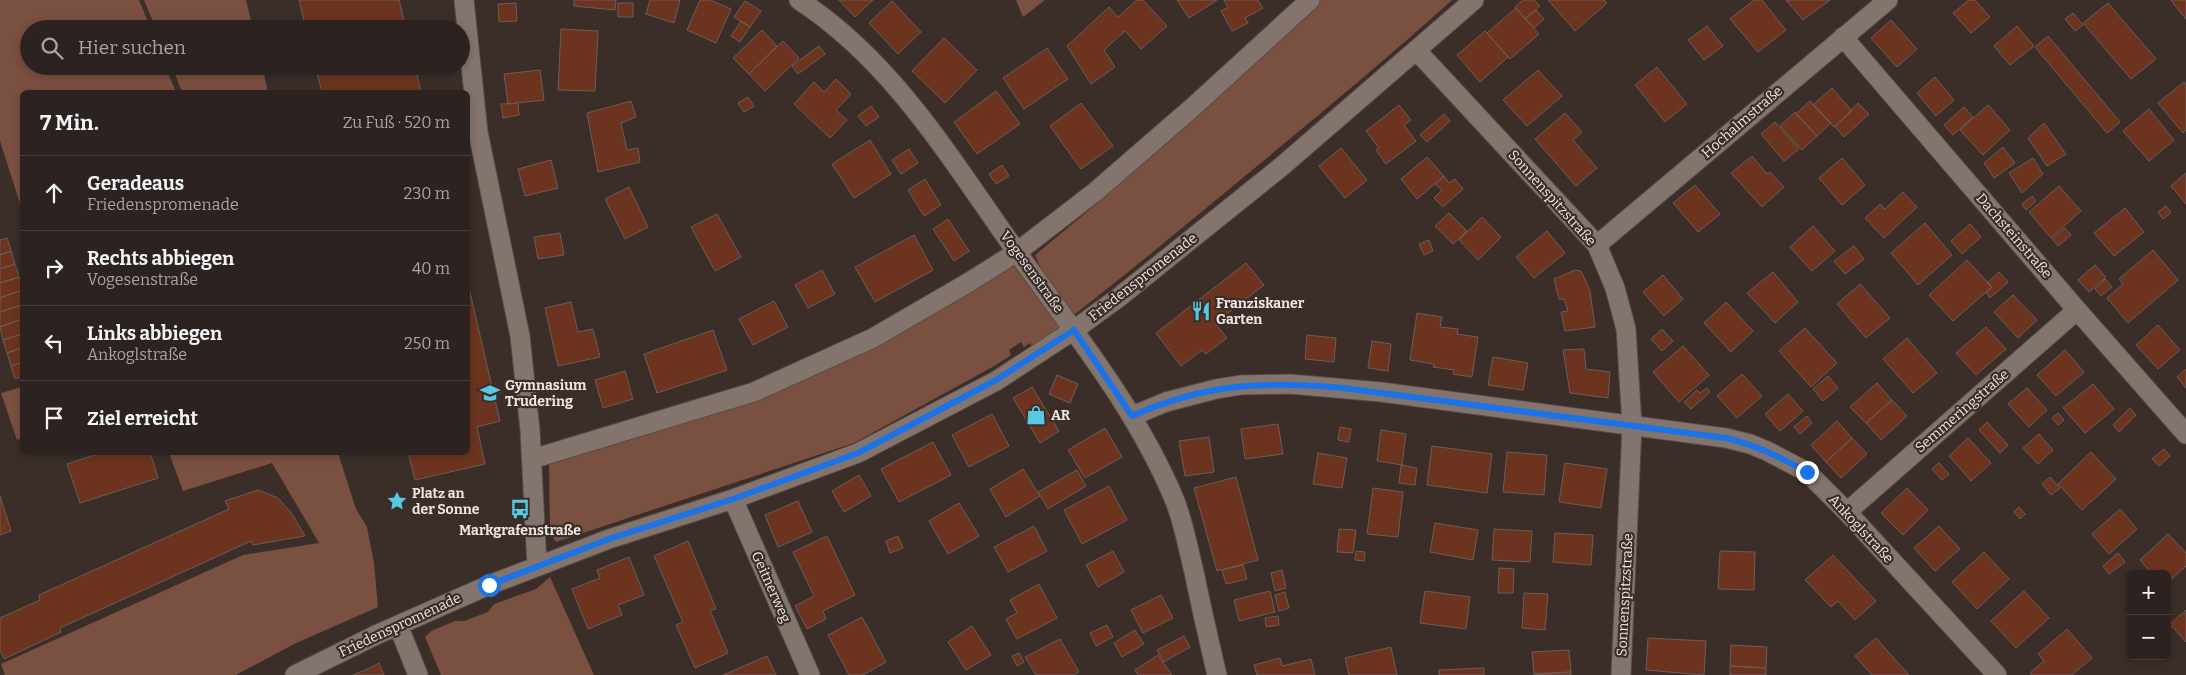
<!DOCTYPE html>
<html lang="de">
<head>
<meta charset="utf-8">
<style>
	:root { --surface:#2c221f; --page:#342a28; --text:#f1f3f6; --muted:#a6a4a4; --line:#483f3d }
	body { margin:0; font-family:Bitter,serif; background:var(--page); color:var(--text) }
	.controls { position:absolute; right:15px; bottom:15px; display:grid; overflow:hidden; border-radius:8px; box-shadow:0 2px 8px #0003 }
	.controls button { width:45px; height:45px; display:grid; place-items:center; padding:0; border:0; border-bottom:1px solid var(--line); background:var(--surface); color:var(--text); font:25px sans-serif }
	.stop { position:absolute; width:15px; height:15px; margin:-11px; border:4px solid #1a73e8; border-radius:50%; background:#fff }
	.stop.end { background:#1a73e8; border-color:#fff; box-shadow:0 1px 5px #0008 }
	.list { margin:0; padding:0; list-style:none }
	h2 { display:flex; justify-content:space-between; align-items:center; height:65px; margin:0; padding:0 20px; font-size:21px }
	h2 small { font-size:16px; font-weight:400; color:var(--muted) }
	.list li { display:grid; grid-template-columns:32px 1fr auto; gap:15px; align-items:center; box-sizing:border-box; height:75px; padding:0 20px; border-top:1px solid var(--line) }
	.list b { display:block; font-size:19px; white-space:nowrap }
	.list p { margin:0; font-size:16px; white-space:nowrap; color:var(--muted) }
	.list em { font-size:16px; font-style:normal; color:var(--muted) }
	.icon { flex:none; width:28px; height:28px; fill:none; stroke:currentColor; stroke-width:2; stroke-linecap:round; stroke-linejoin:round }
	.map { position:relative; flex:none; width:2186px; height:675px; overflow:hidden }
	.search { position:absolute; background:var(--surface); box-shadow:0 2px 8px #0003; left:20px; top:20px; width:450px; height:55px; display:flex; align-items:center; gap:12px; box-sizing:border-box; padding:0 18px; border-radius:28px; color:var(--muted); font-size:19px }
	.panel { position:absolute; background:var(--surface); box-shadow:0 2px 8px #0003; left:20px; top:90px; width:450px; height:365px; border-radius:8px }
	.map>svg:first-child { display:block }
	.green { fill:#7a5040 }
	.building { fill:#6c341e; stroke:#6c5d58 }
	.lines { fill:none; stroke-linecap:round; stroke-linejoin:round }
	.minor-casing { stroke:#574c48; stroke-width:21 }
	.minor { stroke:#83746e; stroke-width:19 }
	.route { stroke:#1a73e8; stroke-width:6 }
	.labels { text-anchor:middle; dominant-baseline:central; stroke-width:4.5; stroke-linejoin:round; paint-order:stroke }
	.street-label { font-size:14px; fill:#efe6e3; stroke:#3b2e29 }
	.poi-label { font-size:14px; font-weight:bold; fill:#efe6e3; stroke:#3b2e29; text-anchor:start }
</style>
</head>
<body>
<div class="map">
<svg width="2186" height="675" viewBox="0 0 2186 675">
	<rect width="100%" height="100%" fill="#3b2e29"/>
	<path class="green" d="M0,0H139L151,29H29V66H165L176,92H22V210L0,141Z
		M144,0H246L253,29H156Z
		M1016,0H1045L1023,17Z
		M1321,0H1452C1390,56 1326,109 1262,162C1199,214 1136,267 1071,317L1044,276L1035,255L1100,201Z
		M172,66H262L268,92H182Z
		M1014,266L1060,328L1032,346L1030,343L1024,347L1021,342L1009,350L1011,355L996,365L854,443L556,542L550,533L549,462L877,343Z
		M22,387V438L17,440L1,393Z
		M169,453H338L356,509L367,527L374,563L378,607L294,644L236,675H5L1,664L243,555L319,543L272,463L183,491Z
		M550,577L594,675H441L425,637L431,631L455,621H464L488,612L494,604L536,589Z"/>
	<path class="building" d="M299,0H399L406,29H306Z
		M574,0H616L615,10L574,6Z
		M650,0H680L674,23L646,14Z
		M700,0H710L731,9L716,43L687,30Z
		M839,0H873L855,17Z
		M1137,0H1143L1167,26L1141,49L1125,31L1104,50L1115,67L1091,84L1067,46L1109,7L1118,17Z
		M1177,0H1217L1189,18Z
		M1224,0H1258L1263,8L1245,18L1248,23L1232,31L1221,11L1228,7Z
		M1523,0H1534L1540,6L1525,19L1515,7Z
		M1548,0H1604L1607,3L1575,31Z
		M1754,0H1762L1786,30L1758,52L1730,19Z
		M1786,0H1830L1803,20Z
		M1969,0H1975L1990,17L1971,33L1953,13Z
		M2171,0H2186V19L2176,7Z
		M745,1L761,11L750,27L734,17Z
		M892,1L921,32L898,54L869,23Z
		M516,3L517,21L499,22L498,4Z
		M618,3H633V17H618Z
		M2108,3L2156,59L2131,79L2083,23Z
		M1516,8L1539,34L1510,59L1487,33Z
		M1536,10L1544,19L1534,28L1525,19Z
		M2073,13L2083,25L2075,31L2065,19Z
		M1891,20L1917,49L1897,67L1871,38Z
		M741,21L750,27L740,42L731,36Z
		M1707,26L1723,46L1704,60L1688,40Z
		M2017,26L2034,46L2010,65L1994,46Z
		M561,29L598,31L595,91L558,90Z
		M762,30L777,46L749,74L733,58Z
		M1485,31L1508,57L1480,82L1457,55Z
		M2048,36L2120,122L2107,133L2035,47Z
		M944,38L977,70L945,103L912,71Z
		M783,41L799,58L765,91L749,74Z
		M819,46L825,54L798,74L792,66Z
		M1047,48L1068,79L1024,109L1003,78Z
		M315,66H415L421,92H322Z
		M1657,67L1687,104L1665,122L1635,85Z
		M540,70L544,100L508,104L504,74Z
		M1538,70L1562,96L1527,126L1503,100Z
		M1935,77L1954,100L1936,116L1917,93Z
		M836,79L851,94L836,110L847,120L830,138L794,104L814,82L824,92Z
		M2184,82L2186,85V130L2183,133L2158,103Z
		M1832,88L1852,111L1834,127L1813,105Z
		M996,91L1020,124L977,154L954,122Z
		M748,97L754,106L744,112L738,103Z
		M631,101L636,117L621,123L627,150L638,148L640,162L598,172L587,113Z
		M1810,101L1831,123L1817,136L1796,114Z
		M518,103L519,115L503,118L501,104Z
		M1081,103L1113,146L1081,169L1050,126Z
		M1858,103L1869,114L1844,137L1835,127Z
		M1399,105L1411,120L1404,125L1416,141L1386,164L1376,150L1379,148L1366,131Z
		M1988,105L2010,130L1983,155L1960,130Z
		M871,106L879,117L866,126L858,116Z
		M1964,107L1973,117L1953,135L1944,125Z
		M2149,109L2174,140L2149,161L2123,131Z
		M1795,112L1817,136L1802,150L1780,126Z
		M1565,113L1582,132L1573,140L1597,168L1576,186L1535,139Z
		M1444,114L1450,121L1427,142L1420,135Z
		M1775,122L1799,149L1784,161L1761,134Z
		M2044,123L2066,154L2047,166L2028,138Z
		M870,140L891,174L854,198L832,164Z
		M2003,147L2015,163L1994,178L1984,163Z
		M1341,148L1367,180L1345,198L1319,166Z
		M909,149L918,163L901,174L892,160Z
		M1752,156L1767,174L1770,172L1784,187L1762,207L1731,173Z
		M1427,157L1444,176L1417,199L1401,179Z
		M1842,158L1865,185L1842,205L1819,178Z
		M2033,158L2043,174L2022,193L2009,173Z
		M551,160L558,188L525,196L518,169Z
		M1002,165L1009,176L996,184L989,174Z
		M2186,173V204L2171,186Z
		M1444,176L1449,183L1455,179L1463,189L1443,207L1434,198L1442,190L1435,184Z
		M925,179L941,205L924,216L908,190Z
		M1695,185L1720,214L1698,232L1673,203Z
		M2059,186L2081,211L2051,238L2029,212Z
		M629,187L648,227L625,239L605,199Z
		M1903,192L1917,207L1884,238L1865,218L1880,204L1885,209Z
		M2032,196L2036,201L2026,210L2022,204Z
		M2166,206L2171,213L2163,219L2158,212Z
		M2125,208L2144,232L2114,256L2094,233Z
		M1449,213L1467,231L1453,244L1435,226Z
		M717,214L741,257L715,271L691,227Z
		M1482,217L1501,237L1478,260L1459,240Z
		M948,219L969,251L954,261L933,229Z
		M1925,223L1952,255L1918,285L1891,253Z
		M1970,224L1981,237L1962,254L1951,241Z
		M1813,226L1835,251L1812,271L1790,247Z
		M2065,228L2071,235L2058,246L2052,239Z
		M1547,231L1565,253L1534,278L1516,257Z
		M560,233L564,255L538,259L534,237Z
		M914,235L933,270L875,302L855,267Z
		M7,238L11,251L0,255V240Z
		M1429,240L1433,251L1424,255L1419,244Z
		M1854,246L1864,259L1845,274L1834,261Z
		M2153,250L2178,280L2128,323L2107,298L2123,284L2119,279Z
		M11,251L15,264L0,269V255Z
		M1967,260L1992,287L1953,321L1929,295Z
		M1246,263L1264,285L1215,323L1227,338L1206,354L1202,350L1181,366L1156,333Z
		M15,264L19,277L0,283V269Z
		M2095,265L2106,277L2089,292L2078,280Z
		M822,270L835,294L808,308L795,285Z
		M1575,270L1581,271L1590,291L1595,327L1565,331L1561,312L1568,311L1564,299H1559L1554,279Z
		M1773,272L1798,302L1775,323L1747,293Z
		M1999,272L2008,282L1990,298L1986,292L1992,287L1987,283Z
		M1663,275L1683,299L1664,316L1643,292Z
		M19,277L22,290L0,298V283Z
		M2105,279L2112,287L2101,296L2095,289Z
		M468,284L500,421L477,427L485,464L415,480L408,452H468Z
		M1860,284L1890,318L1866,338L1837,304Z
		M22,290V305L0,312V298Z
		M2013,295L2037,320L2018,338L1994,312Z
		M774,301L788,327L753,345L739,319Z
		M571,302L578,332L593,329L600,357L558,366L545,308Z
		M1726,302L1753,331L1731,352L1704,323Z
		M22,305V319L0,327V312Z
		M1417,313L1442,317L1440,327L1458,329L1457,334L1478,337L1472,377L1453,374L1454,370L1433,367L1434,364L1410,360Z
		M22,319V334L3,340L0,327Z
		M2158,325L2180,350L2158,369L2136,345Z
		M1986,327L2006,349L1976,375L1956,353Z
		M1805,328L1837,363L1811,387L1779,351Z
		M1662,329L1673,341L1662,351L1651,339Z
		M713,330L727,370L657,393L644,354Z
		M22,334V348L7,353L3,340Z
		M1307,335L1336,338L1334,362L1305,359Z
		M1907,338L1937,373L1913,393L1883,359Z
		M1372,341L1391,344L1388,371L1368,368Z
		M1683,346L1709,375L1679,402L1653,372Z
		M22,348V362L11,366L7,353Z
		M1584,349L1586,369L1610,372L1608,398L1570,393L1563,350Z
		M2065,350L2084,372L2056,396L2037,375Z
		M1493,357L1528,363L1523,390L1488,385Z
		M22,362V377L15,379L11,366Z
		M2186,369V388L2177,377Z
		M625,371L633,399L603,408L595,380Z
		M1742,374L1762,396L1737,418L1717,396Z
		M1057,375L1078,384L1070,403L1049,394Z
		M1828,376L1838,388L1823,401L1813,389Z
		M1877,383L1892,400L1866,423L1850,407Z
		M2093,384L2114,409L2085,433L2063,408Z
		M1032,387L1059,431L1040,443L1013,398Z
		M1707,388L1710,392L1691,409L1684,402L1697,390L1700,393Z
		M2027,388L2047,410L2029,427L2008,404Z
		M1788,394L1803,411L1780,431L1765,414Z
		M1892,400L1907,416L1881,440L1866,423Z
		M2130,408L2136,415L2119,432L2113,425Z
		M2058,413L2064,420L2058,425L2052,418Z
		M992,414L1009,446L969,467L952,435Z
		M1807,416L1812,423L1800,434L1794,427Z
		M1837,421L1852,438L1826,462L1811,445Z
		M1987,422L2008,445L2000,453L1979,430Z
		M1278,424L1283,454L1245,459L1241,429Z
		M1340,427L1351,429L1349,442L1338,440Z
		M1105,428L1122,457L1085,478L1068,450Z
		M1381,430L1406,434L1402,465L1377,461Z
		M2039,434L2053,450L2038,464L2023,448Z
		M1209,437L1214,472L1185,476L1179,441Z
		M1852,438L1867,454L1841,478L1826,462Z
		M1968,438L1991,463L1971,481L1949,456Z
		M933,442L951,475L899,502L881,469Z
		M1432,446L1492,454L1487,493L1427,485Z
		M2164,449L2170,456L2159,466L2152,459Z
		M104,452H150L158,478L80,503L67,464Z
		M1507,452L1547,455L1544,495L1503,492Z
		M2091,452L2116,479L2082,510L2058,484Z
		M1318,453L1347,458L1342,488L1313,484Z
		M1565,463L1607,469L1601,508L1559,502Z
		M1939,463L1949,474L1942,480L1932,469Z
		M1401,465L1417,468L1415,485L1399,483Z
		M1023,469L1040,496L1006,517L990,489Z
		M1077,470L1086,486L1048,509L1038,492Z
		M859,475L871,496L844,512L832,491Z
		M1236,477L1258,560L1217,571L1194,488Z
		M2050,477L2060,488L2051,495L2042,484Z
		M1109,486L1127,520L1082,544L1064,510Z
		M1373,488L1403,492L1398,537L1367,534Z
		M1907,488L1928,510L1903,535L1881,513Z
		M258,490L278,498L292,514L305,536L253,545L251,541L60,628L61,632L4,659L0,650V618L40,600L39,595L229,509L225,501Z
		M0,496L11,531L0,535Z
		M798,501L812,532L778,547L765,515Z
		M959,503L979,536L948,554L929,521Z
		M2019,507L2025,514L2020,519L2014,512Z
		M2120,509L2137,529L2109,554L2092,534Z
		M1435,523L1478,530L1473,560L1430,552Z
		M1034,526L1047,551L1008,572L994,547Z
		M1939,526L1960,549L1935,571L1914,548Z
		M1339,529L1356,530L1353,553L1337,552Z
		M1494,529L1532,531L1530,562L1492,560Z
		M1555,533L1593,535L1591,565L1553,562Z
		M2168,534L2186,553V566L2167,583V574H2152L2140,560Z
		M827,536L855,595L823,611L826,619L807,629L795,606L814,596L793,552Z
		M898,536L903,548L890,553L886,541Z
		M688,541L716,609L710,610L728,653L695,668L676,625L683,622L654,556Z
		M1113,551L1124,572L1098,587L1086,565Z
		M1356,551L1365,552L1364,561L1355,560Z
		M1720,551L1755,552L1754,590L1718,589Z
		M1984,552L2009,579L1977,609L1952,582Z
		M2118,553L2125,562L2109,574L2103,566Z
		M1833,555L1876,601L1855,620L1838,601L1831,607L1805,580Z
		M629,557L644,595L618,605L622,615L588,629L572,589L600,578L597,570Z
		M1243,565L1247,579L1226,584L1222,570Z
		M1499,568L1514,569L1513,593H1498Z
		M1282,570L1286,588L1275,591L1271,573Z
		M1039,584L1057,618L1017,639L1006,619L1017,613L1010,600Z
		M1270,591L1275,612L1239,621L1234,600Z
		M1425,591L1470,597L1466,629L1420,623Z
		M2024,591L2049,618L2016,648L1991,621Z
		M1285,592L1289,608L1279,611L1275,595Z
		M1524,593L1548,594L1545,630L1522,628Z
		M1161,595L1173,618L1143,633L1131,610Z
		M2186,610V642L2170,624Z
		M1278,616L1279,625L1266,627L1265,618Z
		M862,617L886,662L863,675H849L828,635Z
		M1107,625L1113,637L1096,646L1090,633Z
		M972,626L991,655L966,670L948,642Z
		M2067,629L2092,658L2072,675H2032L2030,673L2044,661L2038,654Z
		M1135,630L1144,644L1122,657L1114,643Z
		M1184,636L1190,647L1164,662L1157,650Z
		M1648,638L1706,641L1704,675L1646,670Z
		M1876,638L1909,675H1872L1855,656Z
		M1060,639L1079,672L1074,675H1036L1025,657Z
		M1731,645L1767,647L1766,668L1730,666Z
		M1391,647L1397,675H1349L1345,658Z
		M1569,650L1571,672L1534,674L1532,652Z
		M1019,653L1024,662L1017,666L1012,656Z
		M1158,655L1172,675H1138L1135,670Z
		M767,656L776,675H723Z
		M1280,658L1282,666L1311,659L1315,675H1257L1254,665Z
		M379,663L384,675H353L372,667Z
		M1730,666L1766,668V675H1730Z
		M1484,668V675H1439V670Z
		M1571,672V675H1534V674Z"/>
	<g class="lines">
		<defs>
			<path id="minor" d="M464,0L478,132L520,336L530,430L537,566
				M799,0C894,62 952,161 1016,251C1073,331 1137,409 1175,501C1184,524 1188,548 1194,572C1201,606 1209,641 1217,675
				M1843,37L2077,310L2186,434
				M1416,50L1597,245L1615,288L1626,329L1632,425L1621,675
				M1597,245L1888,0
				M1132,416L1166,402L1216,389L1241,385L1290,384L1381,392L1726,438L1750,444L1767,451L1807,472L1847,512L1997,675
				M532,459L754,392L873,338L971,281L1017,252L1095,192L1193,107L1310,0
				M733,499L810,675
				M1847,512L2077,310
				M398,625L418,675
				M295,675L378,634L489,585L609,539L733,499L858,453L996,381L1074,330L1118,298L1281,167L1474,0"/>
		</defs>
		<use href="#minor" class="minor-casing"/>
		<use href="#minor" class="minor"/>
	</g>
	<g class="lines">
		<path class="route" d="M489,585L609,539L733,499L858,453L996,380L1074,330L1132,416C1206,383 1264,381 1343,388L1726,438C1756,445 1781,457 1807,472"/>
	</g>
	<defs>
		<symbol id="restaurant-bare" viewBox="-9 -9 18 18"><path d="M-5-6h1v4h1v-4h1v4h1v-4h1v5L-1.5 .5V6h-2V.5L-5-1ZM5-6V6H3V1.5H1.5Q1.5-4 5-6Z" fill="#57c9e2" stroke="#3b2e29" stroke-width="2.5" paint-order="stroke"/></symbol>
		<symbol id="school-bare" viewBox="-9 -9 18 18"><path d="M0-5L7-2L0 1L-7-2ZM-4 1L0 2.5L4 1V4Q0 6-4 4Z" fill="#57c9e2" stroke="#3b2e29" stroke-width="2.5" paint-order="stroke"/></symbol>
		<symbol id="shop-bare" viewBox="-9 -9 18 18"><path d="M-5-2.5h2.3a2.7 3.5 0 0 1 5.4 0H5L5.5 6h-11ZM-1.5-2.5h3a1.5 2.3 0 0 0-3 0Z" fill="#57c9e2" stroke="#3b2e29" stroke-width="2.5" paint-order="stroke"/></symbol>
		<symbol id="sight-bare" viewBox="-9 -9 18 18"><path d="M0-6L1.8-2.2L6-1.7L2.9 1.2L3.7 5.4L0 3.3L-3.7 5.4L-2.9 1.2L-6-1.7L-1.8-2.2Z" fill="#57c9e2" stroke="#3b2e29" stroke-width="2.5" paint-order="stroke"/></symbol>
		<symbol id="bus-bare" viewBox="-9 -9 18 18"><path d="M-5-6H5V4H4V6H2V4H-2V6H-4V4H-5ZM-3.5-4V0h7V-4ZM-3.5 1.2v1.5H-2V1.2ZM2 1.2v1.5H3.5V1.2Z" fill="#57c9e2" stroke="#3b2e29" stroke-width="2.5" paint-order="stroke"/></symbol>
	</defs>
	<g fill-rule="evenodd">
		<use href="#restaurant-bare" x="1187" y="297" width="28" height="28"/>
		<use href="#school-bare" x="476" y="379" width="28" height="28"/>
		<use href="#shop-bare" x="1022" y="401" width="28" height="28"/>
		<use href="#sight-bare" x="383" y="487" width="28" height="28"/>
		<use href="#bus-bare" x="506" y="495" width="28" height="28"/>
	</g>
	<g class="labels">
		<g class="street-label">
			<text transform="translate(1742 122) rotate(-41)">Hochalmstraße</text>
			<text transform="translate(1552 198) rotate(48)">Sonnenspitzstraße</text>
			<text transform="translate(2014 236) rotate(49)">Dachsteinstraße</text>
			<text transform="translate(1032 272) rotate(54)">Vogesenstraße</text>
			<text transform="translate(1143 277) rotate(-38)">Friedenspromenade</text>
			<text transform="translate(1962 411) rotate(-41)">Semmeringstraße</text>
			<text transform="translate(1861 529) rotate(47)">Ankoglstraße</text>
			<text transform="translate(771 587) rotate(66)">Geitnerweg</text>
			<text transform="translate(1625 595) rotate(-87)">Sonnenspitzstraße</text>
			<text transform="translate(400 625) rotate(-25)">Friedenspromenade</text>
		</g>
		<g class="poi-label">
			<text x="1216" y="303">Franziskaner<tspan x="1216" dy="16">Garten</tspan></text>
			<text x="505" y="385">Gymnasium<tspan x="505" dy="16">Trudering</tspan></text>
			<text x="1051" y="415">AR</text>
			<text x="412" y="493">Platz an<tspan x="412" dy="16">der Sonne</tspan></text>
			<text x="520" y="530" text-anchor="middle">Markgrafenstraße</text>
		</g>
	</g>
</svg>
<div class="controls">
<button>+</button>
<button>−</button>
</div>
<div class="stop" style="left:489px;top:585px"></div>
<div class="stop end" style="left:1807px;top:472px"></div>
<div class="search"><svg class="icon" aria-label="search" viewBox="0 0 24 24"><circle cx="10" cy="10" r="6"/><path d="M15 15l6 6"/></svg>Hier suchen</div>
<section class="panel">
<h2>7 Min.<small>Zu Fuß · 520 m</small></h2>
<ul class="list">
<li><svg class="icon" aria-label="ahead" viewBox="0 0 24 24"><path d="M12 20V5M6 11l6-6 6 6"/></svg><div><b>Geradeaus</b><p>Friedenspromenade</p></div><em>230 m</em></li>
<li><svg class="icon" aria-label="right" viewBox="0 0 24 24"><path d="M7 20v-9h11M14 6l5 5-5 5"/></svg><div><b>Rechts abbiegen</b><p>Vogesenstraße</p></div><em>40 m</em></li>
<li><svg class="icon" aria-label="left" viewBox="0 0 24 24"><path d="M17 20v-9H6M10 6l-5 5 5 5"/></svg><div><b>Links abbiegen</b><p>Ankoglstraße</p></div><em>250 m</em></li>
<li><svg class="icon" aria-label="arrive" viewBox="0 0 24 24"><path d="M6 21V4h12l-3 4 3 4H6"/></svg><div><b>Ziel erreicht</b></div></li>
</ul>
</section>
</div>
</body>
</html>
